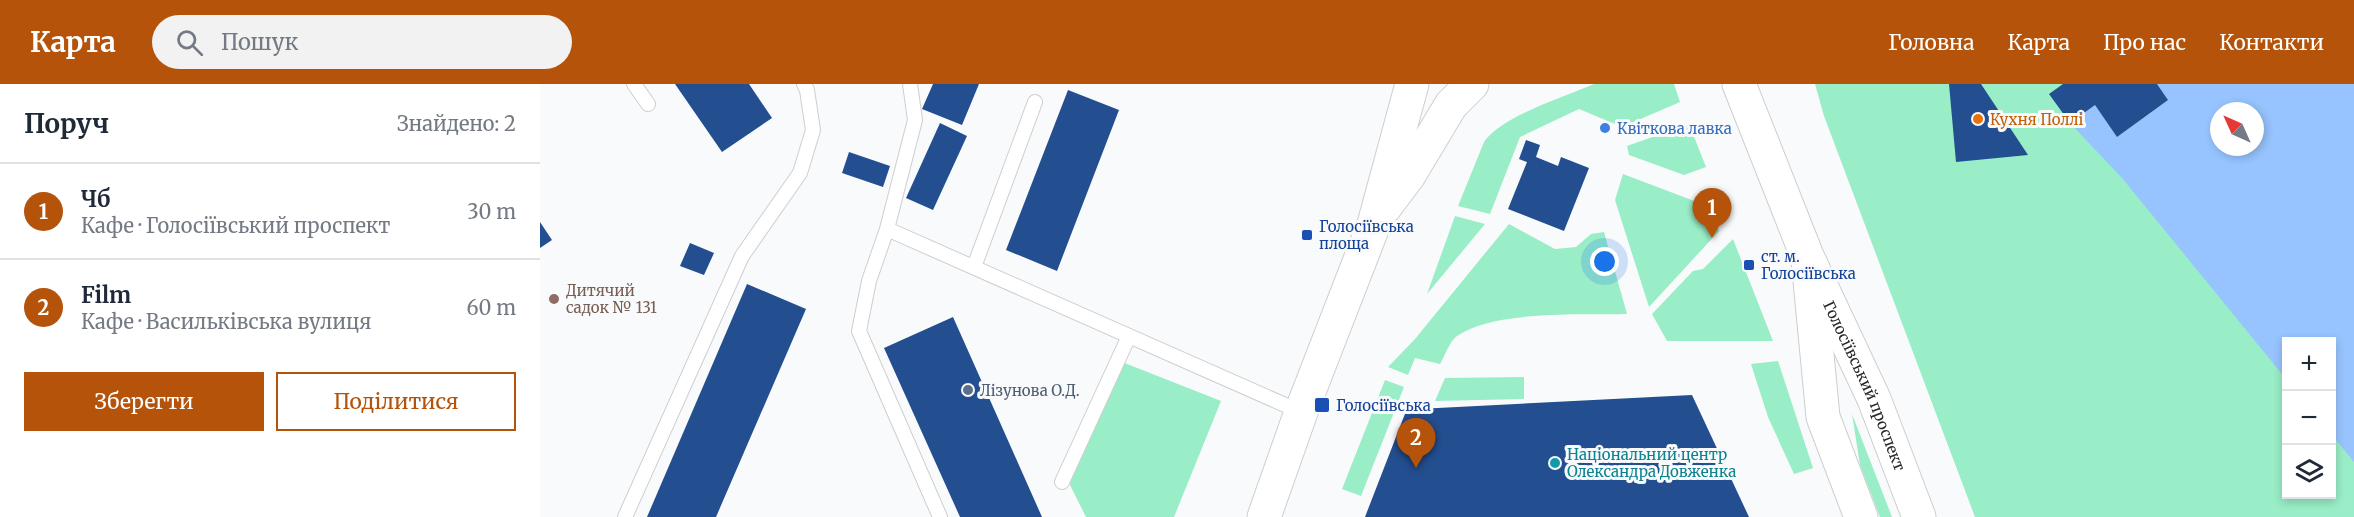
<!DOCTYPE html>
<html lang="uk">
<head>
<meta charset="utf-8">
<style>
	:root { --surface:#fff; --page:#f2f2f3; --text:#1f2937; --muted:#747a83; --line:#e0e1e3; --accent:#b45309 }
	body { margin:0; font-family:Merriweather,serif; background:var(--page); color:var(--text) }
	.controls { position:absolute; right:18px; bottom:18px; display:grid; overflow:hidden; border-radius:0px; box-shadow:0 3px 9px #0003 }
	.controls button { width:54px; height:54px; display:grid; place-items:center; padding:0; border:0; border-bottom:2px solid var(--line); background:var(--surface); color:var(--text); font:30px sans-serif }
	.compass { position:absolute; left:1670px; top:18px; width:54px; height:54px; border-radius:50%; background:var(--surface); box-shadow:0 3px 9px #0003; rotate:315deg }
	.you { position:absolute; left:1065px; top:178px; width:21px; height:21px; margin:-15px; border:4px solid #fff; border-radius:50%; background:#1a73e8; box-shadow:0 0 0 9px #1a73e833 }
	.badge { display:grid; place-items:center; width:39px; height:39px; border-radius:50%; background:var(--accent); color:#fff; font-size:20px; font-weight:700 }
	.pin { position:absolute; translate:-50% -50px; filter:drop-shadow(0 2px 3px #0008) }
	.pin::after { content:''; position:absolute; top:32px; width:21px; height:18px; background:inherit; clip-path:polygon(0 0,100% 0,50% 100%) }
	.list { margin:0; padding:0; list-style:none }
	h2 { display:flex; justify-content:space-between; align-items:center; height:78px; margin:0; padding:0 24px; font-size:26px }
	h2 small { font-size:20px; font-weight:400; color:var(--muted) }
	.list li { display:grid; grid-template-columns:39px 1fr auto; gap:18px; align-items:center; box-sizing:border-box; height:96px; padding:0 24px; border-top:2px solid var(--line) }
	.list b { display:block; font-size:22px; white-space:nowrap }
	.list p { margin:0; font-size:20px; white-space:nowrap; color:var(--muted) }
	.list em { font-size:20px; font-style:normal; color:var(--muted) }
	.actions { display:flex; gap:12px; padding:18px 24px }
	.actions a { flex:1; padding:14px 0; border:2px solid var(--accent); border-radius:0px; text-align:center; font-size:21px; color:var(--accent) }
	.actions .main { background:var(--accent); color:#fff }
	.icon { flex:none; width:33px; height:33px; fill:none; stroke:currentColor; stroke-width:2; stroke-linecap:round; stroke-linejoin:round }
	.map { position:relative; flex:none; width:1814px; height:433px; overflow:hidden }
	header { display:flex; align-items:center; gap:36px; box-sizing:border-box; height:84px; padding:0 30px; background:var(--accent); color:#fff }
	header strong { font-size:28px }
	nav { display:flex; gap:33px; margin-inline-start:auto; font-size:21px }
	.search { width:420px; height:54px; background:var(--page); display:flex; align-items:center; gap:15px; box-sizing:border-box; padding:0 21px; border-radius:33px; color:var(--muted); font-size:22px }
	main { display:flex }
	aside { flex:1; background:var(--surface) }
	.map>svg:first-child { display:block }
	.green { fill:#99edc7; fill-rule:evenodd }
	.water { fill:#97c4fe; fill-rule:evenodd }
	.building { fill:#234e8f }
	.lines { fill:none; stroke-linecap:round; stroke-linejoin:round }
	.service-casing { stroke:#cdcecf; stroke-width:16 }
	.tertiary-casing { stroke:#cdcecf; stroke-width:35 }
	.secondary-casing { stroke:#cdcecf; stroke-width:35 }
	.trunk-casing { stroke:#cdcecf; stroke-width:35 }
	.service { stroke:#fff; stroke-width:14 }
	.tertiary { stroke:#fff; stroke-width:33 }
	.secondary { stroke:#fff; stroke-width:33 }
	.trunk { stroke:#fff; stroke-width:33 }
	.food-dot { fill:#e8710a; stroke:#f9fafb; stroke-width:2 }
	.shop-dot { fill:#3f7fe0; stroke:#f9fafb; stroke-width:2 }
	.transit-dot { fill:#1a4fb4; stroke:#f9fafb; stroke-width:2 }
	.education-dot { fill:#8d6e63; stroke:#f9fafb; stroke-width:2 }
	.service-dot { fill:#5c6f8a; stroke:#f9fafb; stroke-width:2 }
	.culture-dot { fill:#0f9aa8; stroke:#f9fafb; stroke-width:2 }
	.labels { text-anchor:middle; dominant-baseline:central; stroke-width:6; stroke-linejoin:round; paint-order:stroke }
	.food-label { font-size:15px; fill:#c56008; stroke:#f9fafb; text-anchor:start }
	.shop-label { font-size:15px; fill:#366cbe; stroke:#f9fafb; text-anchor:start }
	.transit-label { font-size:15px; fill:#164399; stroke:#f9fafb; text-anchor:start }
	.education-label { font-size:15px; fill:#785e54; stroke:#f9fafb; text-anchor:start }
	.street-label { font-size:15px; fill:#262727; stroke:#f9fafb }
	.service-label { font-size:15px; fill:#4e5e75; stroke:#f9fafb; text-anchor:start }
	.culture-label { font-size:15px; fill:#0d838f; stroke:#f9fafb; text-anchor:start }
</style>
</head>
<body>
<header>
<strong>Карта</strong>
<div class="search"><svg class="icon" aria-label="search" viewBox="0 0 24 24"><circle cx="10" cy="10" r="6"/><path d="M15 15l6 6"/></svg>Пошук</div>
<nav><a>Головна</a><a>Карта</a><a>Про нас</a><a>Контакти</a></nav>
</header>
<main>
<aside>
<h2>Поруч<small>Знайдено: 2</small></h2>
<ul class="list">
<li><span class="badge">1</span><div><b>Чб</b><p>Кафе · Голосіївський проспект</p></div><em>30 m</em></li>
<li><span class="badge">2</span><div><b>Film</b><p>Кафе · Васильківська вулиця</p></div><em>60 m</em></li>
</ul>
<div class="actions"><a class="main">Зберегти</a><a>Поділитися</a></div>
</aside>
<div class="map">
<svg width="1814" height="433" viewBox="0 0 1814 433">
	<rect width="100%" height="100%" fill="#f9fafb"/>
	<path class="green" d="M1054,0H1134L1140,18L1082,43L1039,25L980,53L950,130L918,122L944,58C962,32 1024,13 1054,0Z
		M1275,0H1814V433H1435L1284,32ZM1679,27H1715V63H1679ZM1746,258H1792V410H1746Z
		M1149,40L1166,83L1144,91L1089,71L1087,62Z
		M1083,90L1170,123L1179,147L1109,223L1075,116Z
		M915,132L945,140L887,210Z
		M969,140L1015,165L1036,163L1051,150L1064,148L1087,230C1042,231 954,226 917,252C909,258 905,272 900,280L875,274L868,291L848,283L875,255Z
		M1193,155L1233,257H1127L1112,230L1153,187L1163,185Z
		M1238,277L1273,384L1254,390L1228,333L1211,280Z
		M582,278L681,317L634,433H546L529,399Z
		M984,293V315L895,317L905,294Z
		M845,296L864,303L821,412L802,405Z
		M1312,330L1352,433H1340L1320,381Z"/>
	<path class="water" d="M1617,0H1814V378L1792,351V258H1746V295L1582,94L1530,39L1555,21L1577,53L1628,16ZM1679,27H1715V63H1679Z"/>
	<path class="building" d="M135,0H209L232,34L182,68Z
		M393,0H439L422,41L382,25Z
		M1409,0H1441L1488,71L1416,78Z
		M1523,0H1617L1628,16L1577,53L1555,21L1530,39L1509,10Z
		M528,6L579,26L517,187L466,166Z
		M400,39L427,52L393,126L366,114Z
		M986,56L1000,61L996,73L1018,82L1021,73L1049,84L1024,147L968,125L987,78L979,75Z
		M309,68L350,82L343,103L302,89Z
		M0,138L12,156L0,164Z
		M150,159L174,169L164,191L140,182Z
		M207,200L266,225L176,433H107Z
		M413,233L458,334L502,433H420L344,264Z
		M1152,311L1209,433H825L868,322L878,325Z"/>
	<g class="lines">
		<defs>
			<path id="service" d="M94,0L108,20
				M370,0L375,36L347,145L329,197L319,247L400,433
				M347,145L761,328
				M434,183L495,18
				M522,398L589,252
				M85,433L202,172L260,89L273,46L267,6L264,0"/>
			<path id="tertiary" d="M1268,176L1283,333L1321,433"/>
			<path id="secondary" d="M845,123L869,91L911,21L932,0
				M724,433L761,328L834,140L872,0"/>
			<g id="trunk">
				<path id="s1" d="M1199,0L1267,172L1334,315L1379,433"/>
			</g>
		</defs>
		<use href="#service" class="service-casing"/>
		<use href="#tertiary" class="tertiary-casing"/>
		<use href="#secondary" class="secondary-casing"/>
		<use href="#trunk" class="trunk-casing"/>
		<use href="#service" class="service"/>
		<use href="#tertiary" class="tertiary"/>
		<use href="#secondary" class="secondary"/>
		<use href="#trunk" class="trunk"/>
	</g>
	<circle class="food-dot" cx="1438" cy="35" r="6"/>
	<circle class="shop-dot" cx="1065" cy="44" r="6"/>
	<g class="transit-dot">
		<rect x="761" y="145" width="12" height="12" rx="3"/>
		<rect x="1203" y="175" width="12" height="12" rx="3"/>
		<rect x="774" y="313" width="16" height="16" rx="3"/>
	</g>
	<circle class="education-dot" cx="14" cy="215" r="6"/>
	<circle class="service-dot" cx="428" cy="306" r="6"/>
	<circle class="culture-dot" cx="1015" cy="379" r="6"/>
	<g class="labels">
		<g class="food-label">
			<text x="1450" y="35">Кухня Поллі</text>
		</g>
		<g class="shop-label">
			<text x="1077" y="44">Квіткова лавка</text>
		</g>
		<g class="transit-label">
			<text x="779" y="142">Голосіївська<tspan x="779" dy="17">площа</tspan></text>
			<text x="1221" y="172">ст. м.<tspan x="1221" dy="17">Голосіївська</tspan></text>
			<text x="796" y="321">Голосіївська</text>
		</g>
		<g class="education-label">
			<text x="26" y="206">Дитячий<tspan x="26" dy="17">садок № 131</tspan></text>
		</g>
		<g class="street-label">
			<text stroke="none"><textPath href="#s1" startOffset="327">Голосіївський проспект</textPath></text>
		</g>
		<g class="service-label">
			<text x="440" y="306">Лізунова О.Д.</text>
		</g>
		<g class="culture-label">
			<text x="1027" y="370">Національний центр<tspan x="1027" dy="17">Олександра Довженка</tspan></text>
		</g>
	</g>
</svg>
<div class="controls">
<button>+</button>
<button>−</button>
<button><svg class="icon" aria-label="layers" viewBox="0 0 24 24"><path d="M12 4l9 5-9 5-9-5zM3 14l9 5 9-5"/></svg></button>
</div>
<svg class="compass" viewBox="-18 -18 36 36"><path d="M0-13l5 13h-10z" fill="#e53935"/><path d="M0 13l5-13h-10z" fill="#747a83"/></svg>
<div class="you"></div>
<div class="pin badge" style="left:1172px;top:154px">1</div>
<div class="pin badge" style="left:876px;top:384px">2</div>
</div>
</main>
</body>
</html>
